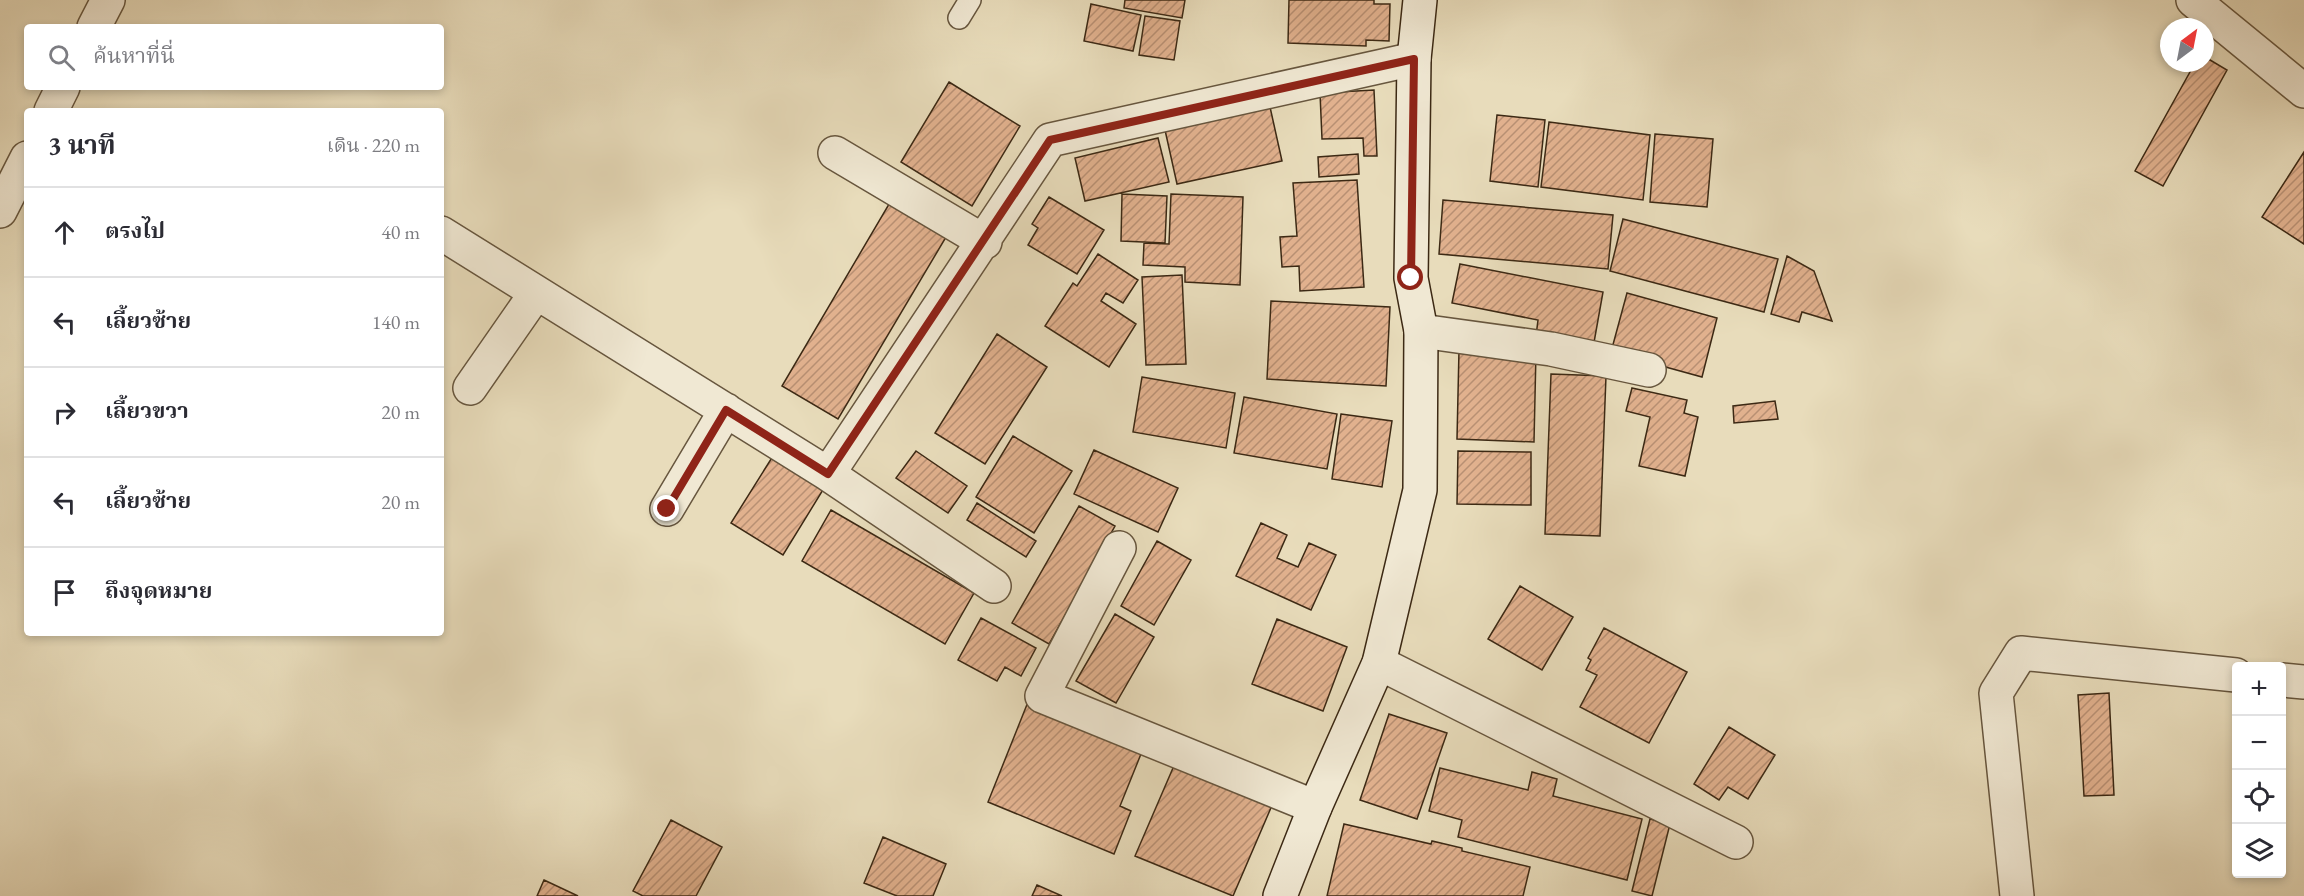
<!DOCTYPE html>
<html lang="th">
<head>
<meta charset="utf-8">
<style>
	:root { --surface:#fff; --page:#f2f2f3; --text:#2b2b33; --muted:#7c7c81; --line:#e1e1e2 }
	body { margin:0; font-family:"EB Garamond","Noto Serif Thai",serif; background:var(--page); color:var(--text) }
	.controls { position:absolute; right:18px; bottom:18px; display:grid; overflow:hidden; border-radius:6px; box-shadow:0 3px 9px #0003 }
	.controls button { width:54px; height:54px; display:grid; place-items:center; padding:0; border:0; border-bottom:2px solid var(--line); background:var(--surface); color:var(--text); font:30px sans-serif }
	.compass { position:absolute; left:2160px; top:18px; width:54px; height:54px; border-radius:50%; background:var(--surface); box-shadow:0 3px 9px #0003; rotate:32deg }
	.stop { position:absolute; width:18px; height:18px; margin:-14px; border:4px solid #8f2418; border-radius:50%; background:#fff }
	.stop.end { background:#8f2418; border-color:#fff; box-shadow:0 2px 6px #0008 }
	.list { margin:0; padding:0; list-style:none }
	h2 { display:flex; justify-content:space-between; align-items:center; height:78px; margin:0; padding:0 24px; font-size:26px }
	h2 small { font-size:20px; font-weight:400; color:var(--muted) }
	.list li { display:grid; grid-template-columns:39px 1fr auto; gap:18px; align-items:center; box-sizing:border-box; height:90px; padding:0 24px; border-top:2px solid var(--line) }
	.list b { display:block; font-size:22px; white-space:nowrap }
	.list em { font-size:20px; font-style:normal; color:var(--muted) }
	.icon { flex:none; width:33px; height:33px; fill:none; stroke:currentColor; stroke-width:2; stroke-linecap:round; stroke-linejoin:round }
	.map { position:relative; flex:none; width:2304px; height:896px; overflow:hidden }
	.search { position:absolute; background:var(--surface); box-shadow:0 3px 9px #0003; left:24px; top:24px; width:420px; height:66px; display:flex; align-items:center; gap:15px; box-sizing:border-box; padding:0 21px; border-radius:6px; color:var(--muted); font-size:22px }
	.panel { position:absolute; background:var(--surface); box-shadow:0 3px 9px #0003; left:24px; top:108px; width:420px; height:528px; border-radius:6px }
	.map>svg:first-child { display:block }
	.building { fill:url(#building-hatch); stroke:#3c2914; stroke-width:1.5 }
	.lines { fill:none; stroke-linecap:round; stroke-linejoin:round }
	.lane-casing { stroke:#67563e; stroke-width:24 }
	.street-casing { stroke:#67563e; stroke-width:36 }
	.secondary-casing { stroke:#3c2914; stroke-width:36 }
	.lane { stroke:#f0e8d3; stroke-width:21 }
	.street { stroke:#f0e8d3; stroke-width:33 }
	.secondary { stroke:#f0e8d3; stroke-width:33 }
	.route { stroke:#8f2418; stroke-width:8 }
</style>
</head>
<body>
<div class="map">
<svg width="2304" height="896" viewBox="0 0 2304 896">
	<defs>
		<pattern id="building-hatch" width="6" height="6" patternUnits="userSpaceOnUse" patternTransform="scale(1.5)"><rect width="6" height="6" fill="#e1b18e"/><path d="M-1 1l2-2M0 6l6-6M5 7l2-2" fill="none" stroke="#b89073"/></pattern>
	</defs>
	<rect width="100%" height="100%" fill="#e8dcbb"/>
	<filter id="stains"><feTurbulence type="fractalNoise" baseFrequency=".00333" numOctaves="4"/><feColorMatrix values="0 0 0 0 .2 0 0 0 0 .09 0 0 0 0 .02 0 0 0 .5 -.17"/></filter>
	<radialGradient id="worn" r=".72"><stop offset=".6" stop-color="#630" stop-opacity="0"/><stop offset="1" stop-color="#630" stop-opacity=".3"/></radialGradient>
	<path class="building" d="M1125,0H1185L1182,18L1124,8Z
		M1289,0H1374V4H1390L1389,41L1366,40V46L1288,43Z
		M1091,4L1141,15L1133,51L1084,41Z
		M1145,16L1180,21L1174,60L1139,55Z
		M2205,57L2227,70L2163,186L2135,171L2195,63H2205Z
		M949,82L1020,126L972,206L901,162Z
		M1374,90L1377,156H1364L1363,138L1322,139L1320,93Z
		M1270,107L1282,161L1177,184L1165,130Z
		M1497,115L1545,120L1538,187L1490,181Z
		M1549,122L1650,135L1643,200L1541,187Z
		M1655,134L1713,139L1707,207L1650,202Z
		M1158,138L1169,182L1085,201L1075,158Z
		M2304,152V244L2262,217Z
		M1358,154L1359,174L1319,177L1318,157Z
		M1357,180L1364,287L1300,291L1299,266L1282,267L1280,237L1297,236L1293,183Z
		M1122,194L1167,196L1165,243L1121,241Z
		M1171,194L1243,197L1240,285L1185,282V267L1143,265L1144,243L1169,244Z
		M1049,197L1104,230L1077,274L1028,245L1038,228L1032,224Z
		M892,199L949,232L838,419L782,386Z
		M1443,200L1613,215L1608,269L1439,254Z
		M1623,219L1778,259L1764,312L1610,271Z
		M1098,254L1138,280L1123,303L1106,293L1101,301L1136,324L1109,367L1045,326L1073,283L1077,286Z
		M1787,256L1814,271L1832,321L1802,312L1799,322L1771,314Z
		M1460,264L1603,292L1593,348L1536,336L1538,320L1452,303Z
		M1182,275L1186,364L1146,365L1142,277Z
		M1627,293L1717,318L1702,377L1611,352Z
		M1271,301L1390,307L1386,386L1267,379Z
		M997,334L1047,367L985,464L935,433Z
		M1459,350L1536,352L1534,442L1457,439Z
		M1551,374L1606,376L1600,536L1545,534Z
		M1142,377L1235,393L1226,448L1133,432Z
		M1632,388L1687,400L1684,413L1698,417L1685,476L1639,466L1650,417L1626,411Z
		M1244,397L1337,414L1327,469L1234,453Z
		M1775,401L1778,419L1734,423L1733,406Z
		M1341,414L1392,421L1382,487L1332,479Z
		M1013,436L1072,471L1034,533L976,497Z
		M778,448L829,480L783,555L731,523Z
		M1094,450L1178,488L1158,532L1074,494Z
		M916,451L967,486L948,513L896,478Z
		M1458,451L1531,452V505L1457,504Z
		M977,503L1036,541L1026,557L967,520Z
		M1079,506L1115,526L1049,644L1012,623Z
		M831,510L974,593L945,644L802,561Z
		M1261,523L1287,535L1277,558L1298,567L1309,543L1336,555L1311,610L1236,576Z
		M1157,541L1191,560L1154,625L1121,606Z
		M1520,586L1573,617L1542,670L1488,639Z
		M1115,614L1154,637L1116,703L1076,681Z
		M981,618L1036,648L1021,676L1005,667L997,681L958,660Z
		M1277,619L1347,647L1323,711L1252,684Z
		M1604,628L1687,672L1649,743L1580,707L1597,675L1586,670L1591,660L1588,658Z
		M2109,693L2114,795L2084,796L2078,695Z
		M1028,702L1143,749L1120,806L1131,811L1114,854L988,802Z
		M1389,714L1447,733L1417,819L1360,800Z
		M1729,727L1775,755L1748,799L1728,787L1719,800L1694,784Z
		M1176,761L1273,803L1233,896L1135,856Z
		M1440,768L1528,790L1532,772L1557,779L1553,796L1642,819L1627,880L1458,837L1462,820L1429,811Z
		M1650,819L1670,824L1652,896L1632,891Z
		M671,820L722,847L696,896H643L633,891Z
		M1344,824L1431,844L1432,841L1462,848V851L1530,867L1523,896H1327Z
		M883,837L946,864L933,896H897L864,883Z
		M544,880L578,896H537Z
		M1037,885L1062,896H1032Z"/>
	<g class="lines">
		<defs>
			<path id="lane" d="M959,18L970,0"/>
			<path id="street" d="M2193,0L2304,91
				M94,27L108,0
				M51,111L63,87
				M835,153L985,242
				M0,211L27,158
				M441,233L828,474L1050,140L1414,59
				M1421,331L1551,349L1649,370
				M470,388L536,293
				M828,474L994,586
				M667,509L726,410
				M1119,548L1042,696L1315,807
				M1379,663L1736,842
				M2282,680L2304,682
				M2017,896L1996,693L2021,653L2236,675"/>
			<path id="secondary" d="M1280,896L1315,807L1379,663L1420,490L1421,331L1411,278L1414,59L1420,0"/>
		</defs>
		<use href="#lane" class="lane-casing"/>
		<use href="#street" class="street-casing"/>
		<use href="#secondary" class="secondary-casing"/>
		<use href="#lane" class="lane"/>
		<use href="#street" class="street"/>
		<use href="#secondary" class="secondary"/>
	</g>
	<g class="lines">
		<path class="route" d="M667,509L726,410L828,474L1050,140L1414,59L1411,278"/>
	</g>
	<rect width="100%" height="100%" filter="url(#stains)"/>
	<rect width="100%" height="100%" fill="url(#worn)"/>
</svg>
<div class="controls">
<button>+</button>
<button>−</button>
<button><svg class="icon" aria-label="locate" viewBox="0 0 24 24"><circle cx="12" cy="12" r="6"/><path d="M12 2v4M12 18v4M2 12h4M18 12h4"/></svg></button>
<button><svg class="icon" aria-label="layers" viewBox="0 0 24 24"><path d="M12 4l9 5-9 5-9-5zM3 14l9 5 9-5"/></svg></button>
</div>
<svg class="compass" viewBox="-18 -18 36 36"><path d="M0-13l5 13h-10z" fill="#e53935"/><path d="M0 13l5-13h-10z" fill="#7c7c81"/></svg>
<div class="stop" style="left:1411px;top:278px"></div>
<div class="stop end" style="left:667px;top:509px"></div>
<div class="search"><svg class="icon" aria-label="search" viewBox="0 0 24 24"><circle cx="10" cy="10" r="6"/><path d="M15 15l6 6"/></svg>ค้นหาที่นี่</div>
<section class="panel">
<h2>3 นาที<small>เดิน · 220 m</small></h2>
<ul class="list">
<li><svg class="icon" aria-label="ahead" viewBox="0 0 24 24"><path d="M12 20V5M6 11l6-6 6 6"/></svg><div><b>ตรงไป</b></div><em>40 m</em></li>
<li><svg class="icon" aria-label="left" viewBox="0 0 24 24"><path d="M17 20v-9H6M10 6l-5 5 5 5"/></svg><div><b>เลี้ยวซ้าย</b></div><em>140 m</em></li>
<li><svg class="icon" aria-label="right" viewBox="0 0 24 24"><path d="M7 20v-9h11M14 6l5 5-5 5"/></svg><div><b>เลี้ยวขวา</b></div><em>20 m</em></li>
<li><svg class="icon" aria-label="left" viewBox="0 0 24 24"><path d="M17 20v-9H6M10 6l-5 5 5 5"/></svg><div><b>เลี้ยวซ้าย</b></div><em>20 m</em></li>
<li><svg class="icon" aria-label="arrive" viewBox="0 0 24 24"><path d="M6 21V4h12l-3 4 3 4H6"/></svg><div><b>ถึงจุดหมาย</b></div></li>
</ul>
</section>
</div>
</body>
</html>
